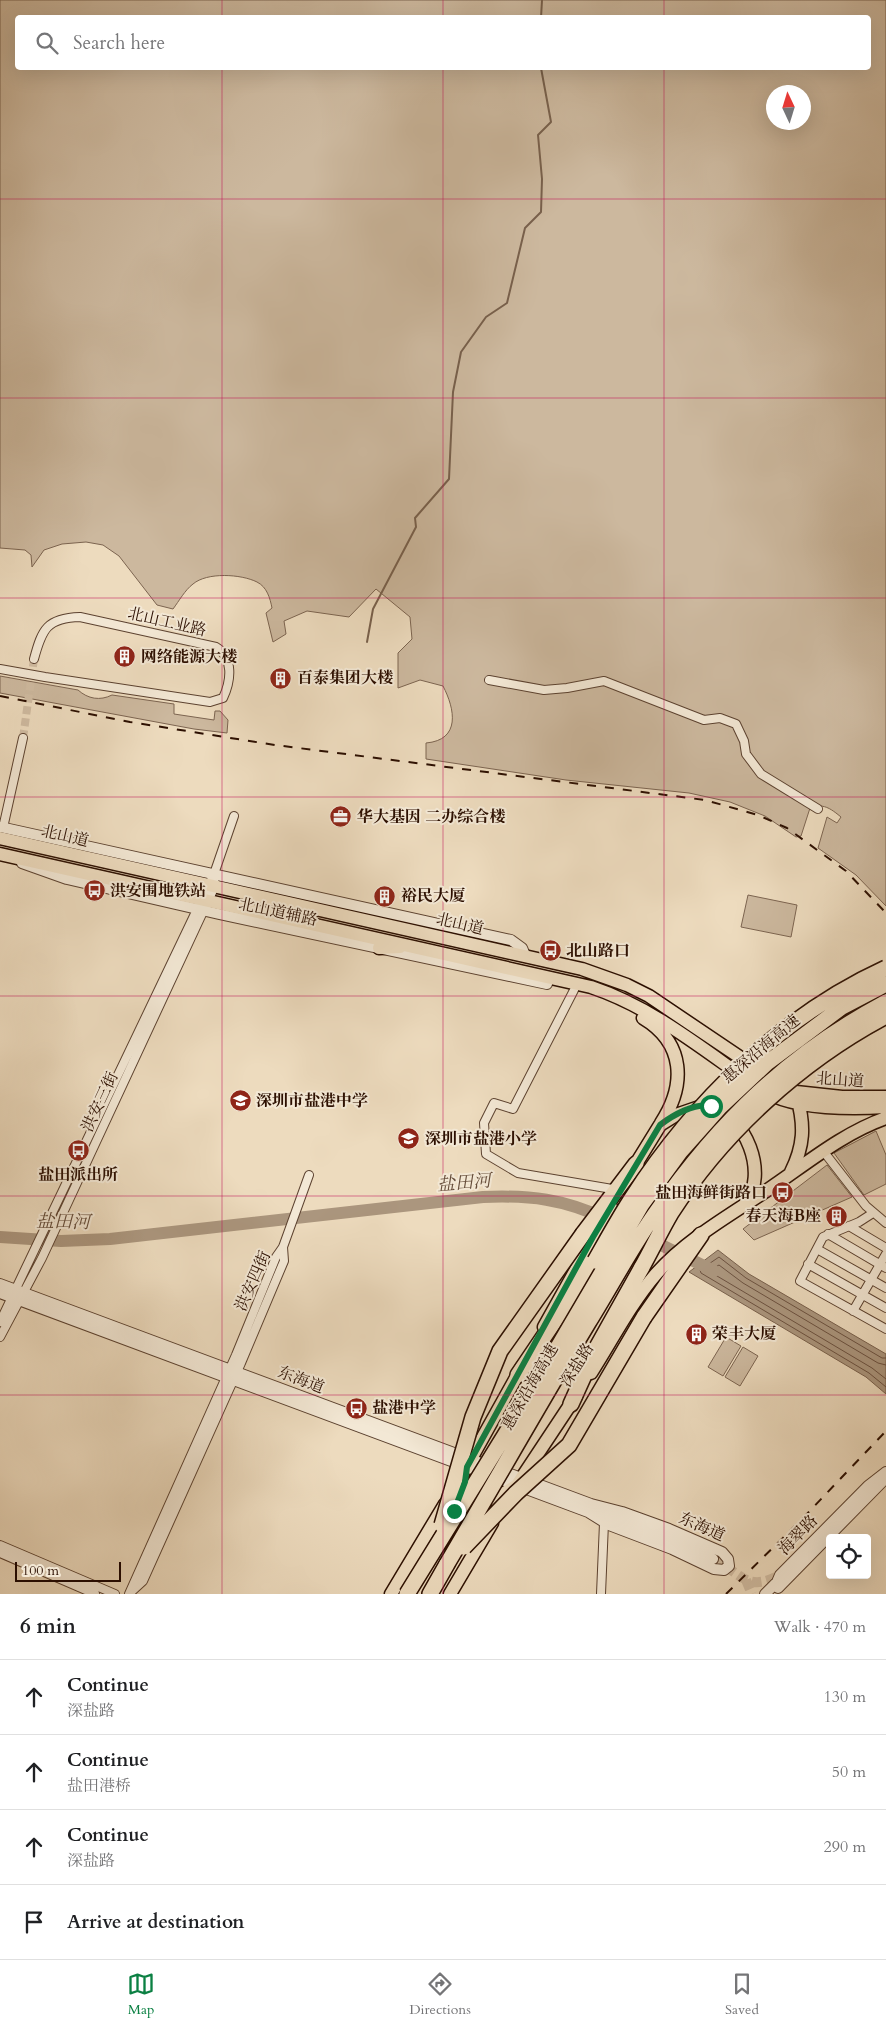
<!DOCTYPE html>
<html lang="en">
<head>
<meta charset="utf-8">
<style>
	:root { --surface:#fff; --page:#f2f2f2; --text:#202124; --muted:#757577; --line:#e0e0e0; --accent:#0b8043 }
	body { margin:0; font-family:Cardo,"Noto Serif SC",serif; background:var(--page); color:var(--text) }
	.controls { position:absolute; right:15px; bottom:15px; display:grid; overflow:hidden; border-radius:5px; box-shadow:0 5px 20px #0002 }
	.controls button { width:45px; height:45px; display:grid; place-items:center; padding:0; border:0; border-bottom:1px solid var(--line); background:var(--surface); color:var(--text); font:25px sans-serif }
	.compass { position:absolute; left:766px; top:85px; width:45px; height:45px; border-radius:50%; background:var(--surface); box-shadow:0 5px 20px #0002; rotate:356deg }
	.scale { position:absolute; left:15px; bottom:12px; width:106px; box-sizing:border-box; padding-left:5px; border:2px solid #2c0f01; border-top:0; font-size:14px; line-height:18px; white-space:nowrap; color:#2c0f01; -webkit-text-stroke:4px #f3e8d5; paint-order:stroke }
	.stop { position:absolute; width:15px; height:15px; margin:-11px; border:4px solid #0b8043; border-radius:50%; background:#fff }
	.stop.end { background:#0b8043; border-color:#fff; box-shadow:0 1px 5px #0008 }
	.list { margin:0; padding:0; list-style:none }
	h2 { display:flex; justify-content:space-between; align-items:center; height:65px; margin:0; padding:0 20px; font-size:21px }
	h2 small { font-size:16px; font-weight:400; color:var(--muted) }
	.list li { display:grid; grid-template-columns:32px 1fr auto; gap:15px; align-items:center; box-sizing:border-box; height:75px; padding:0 20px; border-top:1px solid var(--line) }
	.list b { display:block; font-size:19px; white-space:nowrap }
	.list p { margin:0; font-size:16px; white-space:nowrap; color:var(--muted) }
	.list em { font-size:16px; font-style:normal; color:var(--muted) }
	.icon { flex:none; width:28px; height:28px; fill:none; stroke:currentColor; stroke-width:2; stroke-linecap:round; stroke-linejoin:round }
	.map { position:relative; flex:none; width:886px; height:1594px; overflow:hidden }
	.search { position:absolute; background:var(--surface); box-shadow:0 5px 20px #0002; left:15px; right:15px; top:15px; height:55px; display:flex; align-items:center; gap:12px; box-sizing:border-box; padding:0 18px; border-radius:5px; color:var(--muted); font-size:19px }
	.sheet { height:365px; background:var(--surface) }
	nav { display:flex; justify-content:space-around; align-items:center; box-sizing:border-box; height:70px; border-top:1px solid var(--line); background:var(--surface); font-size:14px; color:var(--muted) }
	nav a { display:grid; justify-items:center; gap:2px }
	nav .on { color:var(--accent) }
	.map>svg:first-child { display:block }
	.green { fill:#ccb89e; stroke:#7c6450; fill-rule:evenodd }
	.water { fill:#ab967e; stroke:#78604c }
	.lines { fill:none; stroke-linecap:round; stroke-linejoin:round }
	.shore { stroke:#6c5240; stroke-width:1 }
	.stream { stroke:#78604c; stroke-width:2 }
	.river { stroke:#ab967e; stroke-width:12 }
	.minor-tunnel { stroke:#d0bca2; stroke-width:8; stroke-dasharray:8 4; stroke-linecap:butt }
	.tertiary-tunnel { stroke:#d0bca2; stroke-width:10; stroke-dasharray:10 5; stroke-linecap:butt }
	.minor-casing { stroke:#5c4230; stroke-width:10 }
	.tertiary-casing { stroke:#5c4230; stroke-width:12 }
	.primary-casing { stroke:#2c0f01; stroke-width:15 }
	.motorway-casing { stroke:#2c0f01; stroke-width:18 }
	.minor { stroke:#f3e8d5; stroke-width:8 }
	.tertiary { stroke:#f3e8d5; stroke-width:10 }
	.primary { stroke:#eddbbe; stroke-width:12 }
	.motorway { stroke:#eddbbe; stroke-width:15 }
	.rail { stroke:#2c0f01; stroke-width:2; stroke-dasharray:9 9; stroke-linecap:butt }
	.motorway-bridge-casing { stroke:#2c0f01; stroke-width:18; stroke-linecap:butt }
	.motorway-bridge { stroke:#eddbbe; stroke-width:15 }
	.route { stroke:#0b8043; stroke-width:6 }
	.grid { fill:none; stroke:#c2185b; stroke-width:1; stroke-opacity:0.55 }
	.labels { text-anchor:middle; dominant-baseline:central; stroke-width:4; stroke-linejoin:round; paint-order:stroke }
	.street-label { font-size:16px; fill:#2c0f01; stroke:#f3e8d5 }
	.poi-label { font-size:16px; font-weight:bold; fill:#2c0f01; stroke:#f3e8d5; text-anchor:start }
	.water-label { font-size:18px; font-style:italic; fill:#654c39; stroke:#f3e8d5 }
</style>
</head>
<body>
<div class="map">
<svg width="886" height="1594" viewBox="0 0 886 1594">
	<rect width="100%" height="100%" fill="#eddbbe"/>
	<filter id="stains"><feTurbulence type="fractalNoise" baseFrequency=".004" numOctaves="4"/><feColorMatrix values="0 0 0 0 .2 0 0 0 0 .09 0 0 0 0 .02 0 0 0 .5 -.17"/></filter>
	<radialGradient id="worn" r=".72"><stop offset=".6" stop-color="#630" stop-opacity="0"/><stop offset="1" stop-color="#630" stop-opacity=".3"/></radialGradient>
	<path class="green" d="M0,0H886V906L856,875L818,848L827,817L837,823L841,817C830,808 823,803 810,808L801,836L796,837L765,816L730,802L689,793L566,780L426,759V743C461,740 455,709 443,686L420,680L398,688V653L412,639L410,617L376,589L349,617L307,611L284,621L286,634L273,642L266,613L272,608C270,598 267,587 257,582C241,574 207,572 193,584C185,590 179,601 173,609L157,605L119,556L103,545L86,542L62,544L44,550L32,567L31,555L25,550L0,548ZM18,18H868V68H18ZM774,92H804V122H774Z
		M0,676L78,690C88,699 100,701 112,695L174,704V714L214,720L215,711H220L228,720L227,733L194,729L0,693Z
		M748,895L797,905L791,937L741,927Z
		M876,1131L886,1155V1184L864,1195L834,1153Z
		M827,1165L852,1197L754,1240L743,1229Z
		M726,1337L741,1346L723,1376L708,1367Z
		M743,1347L758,1356L740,1386L725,1377Z"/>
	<path class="water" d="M718,1250L749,1274L886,1354V1394L866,1377L689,1272Z"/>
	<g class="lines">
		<path class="shore" d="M886,1358H882L746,1278L719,1257L700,1270L701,1273L869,1373L886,1387
			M886,1365L878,1363L743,1283L719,1265L712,1269V1273L872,1368L886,1379"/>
		<path class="stream" d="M541,18L542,0
			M367,642L373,609L416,527L415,518L449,479L453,392L461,352L486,317L507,303L525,228L541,212L542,179L538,135L551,122L541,68"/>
		<path class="river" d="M0,1237L61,1241L110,1239L483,1197C530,1195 564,1199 606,1219
			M647,1238L714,1271"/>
		<path class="minor-tunnel" d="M23,738L34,659"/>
		<path class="tertiary-tunnel" d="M713,1559C742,1573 746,1593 780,1575
			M746,1580L752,1594"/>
		<defs>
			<path id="minor" d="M0,669L45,677L210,702L223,698C231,681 234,658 216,647L80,617C47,618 42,629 34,659
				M489,680L544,690L567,688L604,681L704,720L720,718L736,724L744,741L746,754L761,774L818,809
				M3,828L23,738
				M574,990L513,1109L494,1103L484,1123L486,1154L518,1173L618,1190
				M824,1152L866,1206L886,1223
				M873,1213L859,1222L823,1237L800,1281L886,1329
				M849,1226L886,1248
				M828,1234L886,1268
				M817,1249L886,1288
				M808,1264L886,1308
				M853,1311L886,1254
				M0,1322L214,874L234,816
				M0,1337L42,1258L215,886V883
				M0,1545L115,1594
				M0,1553L95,1594
				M130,1593L143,1581L241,1363L284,1261L283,1247
				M129,1594L236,1355L276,1257L283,1247L309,1175
				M601,1594L604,1523"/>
			<path id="tertiary" d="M0,827L511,940L522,948L525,955
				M22,863L67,879L219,914L547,984
				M0,1284L591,1504L622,1512L669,1529L722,1552L728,1559L729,1566L724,1570L714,1569L672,1549L609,1525L588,1512
				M0,1293L588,1512C631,1523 672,1539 713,1559
				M778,1588L886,1478
				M765,1594L777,1582L780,1575L868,1486L886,1472"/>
			<path id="primary" d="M0,838L582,969L627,985L649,996L778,1083L796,1092L842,1097H886
				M0,854L591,987C648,1006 695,1043 743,1077
				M379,948L400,947
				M643,1018C685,1043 686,1085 661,1123
				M766,1092C797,1110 851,1109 886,1107
				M709,1106C746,1115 769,1174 745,1204
				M631,1172L660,1125L676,1115L705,1105
				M791,1172C804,1146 805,1126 797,1097
				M544,1327L611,1207
				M591,1373C612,1340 631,1303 656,1274C687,1239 730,1215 769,1189C806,1164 843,1133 886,1118
				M458,1482L522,1367
				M511,1494L576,1396
				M481,1514L496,1498L516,1486
				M391,1594L445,1504
				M450,1594L492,1523"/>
			<path id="motorway" d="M583,1234L636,1164
				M644,1317L701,1235
				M518,1375L595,1261
				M571,1404L595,1351L642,1267
				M430,1594L447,1564"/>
		</defs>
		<use href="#minor" class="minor-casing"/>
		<use href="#tertiary" class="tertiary-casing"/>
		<use href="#primary" class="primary-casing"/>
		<use href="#motorway" class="motorway-casing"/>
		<use href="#minor" class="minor"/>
		<use href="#tertiary" class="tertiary"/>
		<use href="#primary" class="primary"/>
		<use href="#motorway" class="motorway"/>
		<path class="rail" d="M0,696L130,722L275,745L705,800L758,815L787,828L846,871L886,913
			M726,1594L802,1519L886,1431"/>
		<defs>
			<path id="motorway-bridge" d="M595,1261C607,1240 619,1218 632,1198C694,1102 781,1016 886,968
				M642,1267C652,1249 661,1230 671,1213C723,1132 801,1061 886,1016
				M442,1525L473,1417L500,1351L583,1234
				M464,1547L516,1493L569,1445L644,1317
				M447,1564C494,1484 540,1403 588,1323C611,1286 632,1246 657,1211C720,1121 789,1054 886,1002
				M407,1594L534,1388L642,1204L680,1152L720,1107L767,1063L842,1007L886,984"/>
		</defs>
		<use href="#motorway-bridge" class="motorway-bridge-casing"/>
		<use href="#motorway-bridge" class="motorway-bridge"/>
	</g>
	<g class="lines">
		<path class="route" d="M454,1511L465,1482L467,1467L593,1237L660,1125C673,1115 694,1103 711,1106"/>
	</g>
	<path class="grid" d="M222,0V18M443,0V18M664,0V18M222,68V1594M443,68V1594M664,68V1594M0,199H886M0,398H886M0,598H886M0,797H886M0,996H886M0,1196H886M0,1395H886"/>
	<defs>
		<symbol id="building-disc" viewBox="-11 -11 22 22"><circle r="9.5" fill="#8f2418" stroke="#f3e8d5"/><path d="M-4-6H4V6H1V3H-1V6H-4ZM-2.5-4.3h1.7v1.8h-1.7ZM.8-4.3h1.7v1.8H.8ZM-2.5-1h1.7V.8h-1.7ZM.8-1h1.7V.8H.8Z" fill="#fff"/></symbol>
		<symbol id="office-disc" viewBox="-11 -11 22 22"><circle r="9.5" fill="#8f2418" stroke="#f3e8d5"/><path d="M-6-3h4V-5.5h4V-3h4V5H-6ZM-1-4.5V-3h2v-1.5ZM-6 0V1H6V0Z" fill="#fff"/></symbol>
		<symbol id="bus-disc" viewBox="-11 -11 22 22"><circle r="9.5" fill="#8f2418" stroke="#f3e8d5"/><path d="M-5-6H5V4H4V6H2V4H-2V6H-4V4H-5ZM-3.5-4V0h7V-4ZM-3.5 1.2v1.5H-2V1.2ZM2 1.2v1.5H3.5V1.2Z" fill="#fff"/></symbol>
		<symbol id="school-disc" viewBox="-11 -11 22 22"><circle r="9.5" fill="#8f2418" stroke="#f3e8d5"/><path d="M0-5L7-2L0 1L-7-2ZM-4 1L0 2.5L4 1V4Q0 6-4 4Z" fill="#fff"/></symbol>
	</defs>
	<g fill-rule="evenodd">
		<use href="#building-disc" x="112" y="644" width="25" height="25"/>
		<use href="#building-disc" x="268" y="666" width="25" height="25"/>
		<use href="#office-disc" x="328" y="804" width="25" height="25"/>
		<use href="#bus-disc" x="82" y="878" width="25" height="25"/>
		<use href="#building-disc" x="372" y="884" width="25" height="25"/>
		<use href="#bus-disc" x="538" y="938" width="25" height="25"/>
		<use href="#school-disc" x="228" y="1088" width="25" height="25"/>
		<use href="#school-disc" x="396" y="1126" width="25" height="25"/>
		<use href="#bus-disc" x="66" y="1138" width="25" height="25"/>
		<use href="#bus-disc" x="770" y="1180" width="25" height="25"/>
		<use href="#building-disc" x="824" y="1204" width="25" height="25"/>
		<use href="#building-disc" x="684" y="1322" width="25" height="25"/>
		<use href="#bus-disc" x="344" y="1396" width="25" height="25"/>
	</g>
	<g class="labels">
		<g class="street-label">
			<text transform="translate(167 622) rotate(13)">北山工业路</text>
			<text transform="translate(65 836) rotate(13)">北山道</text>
			<text transform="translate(278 912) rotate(12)">北山道辅路</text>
			<text transform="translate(460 924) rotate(13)">北山道</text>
			<text transform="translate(761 1049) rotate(-40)">惠深沿海高速</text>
			<text transform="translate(840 1080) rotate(4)">北山道</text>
			<text transform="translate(100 1102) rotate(-65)">洪安三街</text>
			<text transform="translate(253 1281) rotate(-66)">洪安四街</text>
			<text transform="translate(577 1365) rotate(-58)">深盐路</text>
			<text transform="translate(301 1380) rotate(21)">东海道</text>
			<text transform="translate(530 1387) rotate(-60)">惠深沿海高速</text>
			<text transform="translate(702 1527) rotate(24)">东海道</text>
			<text transform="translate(798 1535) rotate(-46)">海翠路</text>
		</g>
		<g class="poi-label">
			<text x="141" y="657">网络能源大楼</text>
			<text x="297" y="678">百泰集团大楼</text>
			<text x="357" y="817">华大基因 二办综合楼</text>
			<text x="110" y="891">洪安围地铁站</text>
			<text x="401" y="896">裕民大厦</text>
			<text x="566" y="951">北山路口</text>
			<text x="256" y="1101">深圳市盐港中学</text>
			<text x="425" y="1139">深圳市盐港小学</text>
			<text x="78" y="1175" text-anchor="middle">盐田派出所</text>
			<text x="767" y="1193" text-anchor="end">盐田海鲜街路口</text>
			<text x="821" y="1216" text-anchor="end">春天海B座</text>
			<text x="712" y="1334">荣丰大厦</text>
			<text x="372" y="1408">盐港中学</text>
		</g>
		<g class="water-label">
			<text transform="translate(464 1183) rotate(-5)">盐田河</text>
			<text transform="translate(63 1222) rotate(1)">盐田河</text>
		</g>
	</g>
	<rect width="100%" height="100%" filter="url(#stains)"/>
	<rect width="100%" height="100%" fill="url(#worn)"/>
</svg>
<div class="controls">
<button><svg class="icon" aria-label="locate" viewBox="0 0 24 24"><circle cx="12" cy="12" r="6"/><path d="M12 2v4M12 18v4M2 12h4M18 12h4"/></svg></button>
</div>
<svg class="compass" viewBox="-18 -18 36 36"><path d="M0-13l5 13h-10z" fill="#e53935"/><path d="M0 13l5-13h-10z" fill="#757577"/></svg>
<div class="scale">100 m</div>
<div class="stop" style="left:711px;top:1106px"></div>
<div class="stop end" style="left:454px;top:1511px"></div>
<div class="search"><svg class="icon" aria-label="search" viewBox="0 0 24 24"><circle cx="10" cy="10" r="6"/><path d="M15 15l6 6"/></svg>Search here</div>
</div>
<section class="sheet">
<h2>6 min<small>Walk · 470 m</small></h2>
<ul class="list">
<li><svg class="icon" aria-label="ahead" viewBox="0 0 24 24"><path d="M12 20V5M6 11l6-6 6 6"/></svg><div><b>Continue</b><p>深盐路</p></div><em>130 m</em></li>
<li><svg class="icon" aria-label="ahead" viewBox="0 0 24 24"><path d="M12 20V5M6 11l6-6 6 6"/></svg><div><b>Continue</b><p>盐田港桥</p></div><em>50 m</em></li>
<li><svg class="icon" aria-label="ahead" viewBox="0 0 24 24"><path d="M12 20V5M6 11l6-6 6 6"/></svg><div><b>Continue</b><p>深盐路</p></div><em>290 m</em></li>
<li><svg class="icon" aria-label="arrive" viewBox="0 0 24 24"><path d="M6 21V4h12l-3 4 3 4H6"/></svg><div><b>Arrive at destination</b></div></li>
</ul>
</section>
<nav>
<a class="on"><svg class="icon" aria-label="map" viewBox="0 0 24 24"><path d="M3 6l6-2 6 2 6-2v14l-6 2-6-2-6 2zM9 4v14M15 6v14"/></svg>Map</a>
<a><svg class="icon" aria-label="directions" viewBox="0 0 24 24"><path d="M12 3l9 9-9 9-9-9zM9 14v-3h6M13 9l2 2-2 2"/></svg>Directions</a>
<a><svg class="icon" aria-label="saved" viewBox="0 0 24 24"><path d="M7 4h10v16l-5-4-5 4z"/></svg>Saved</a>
</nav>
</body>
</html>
